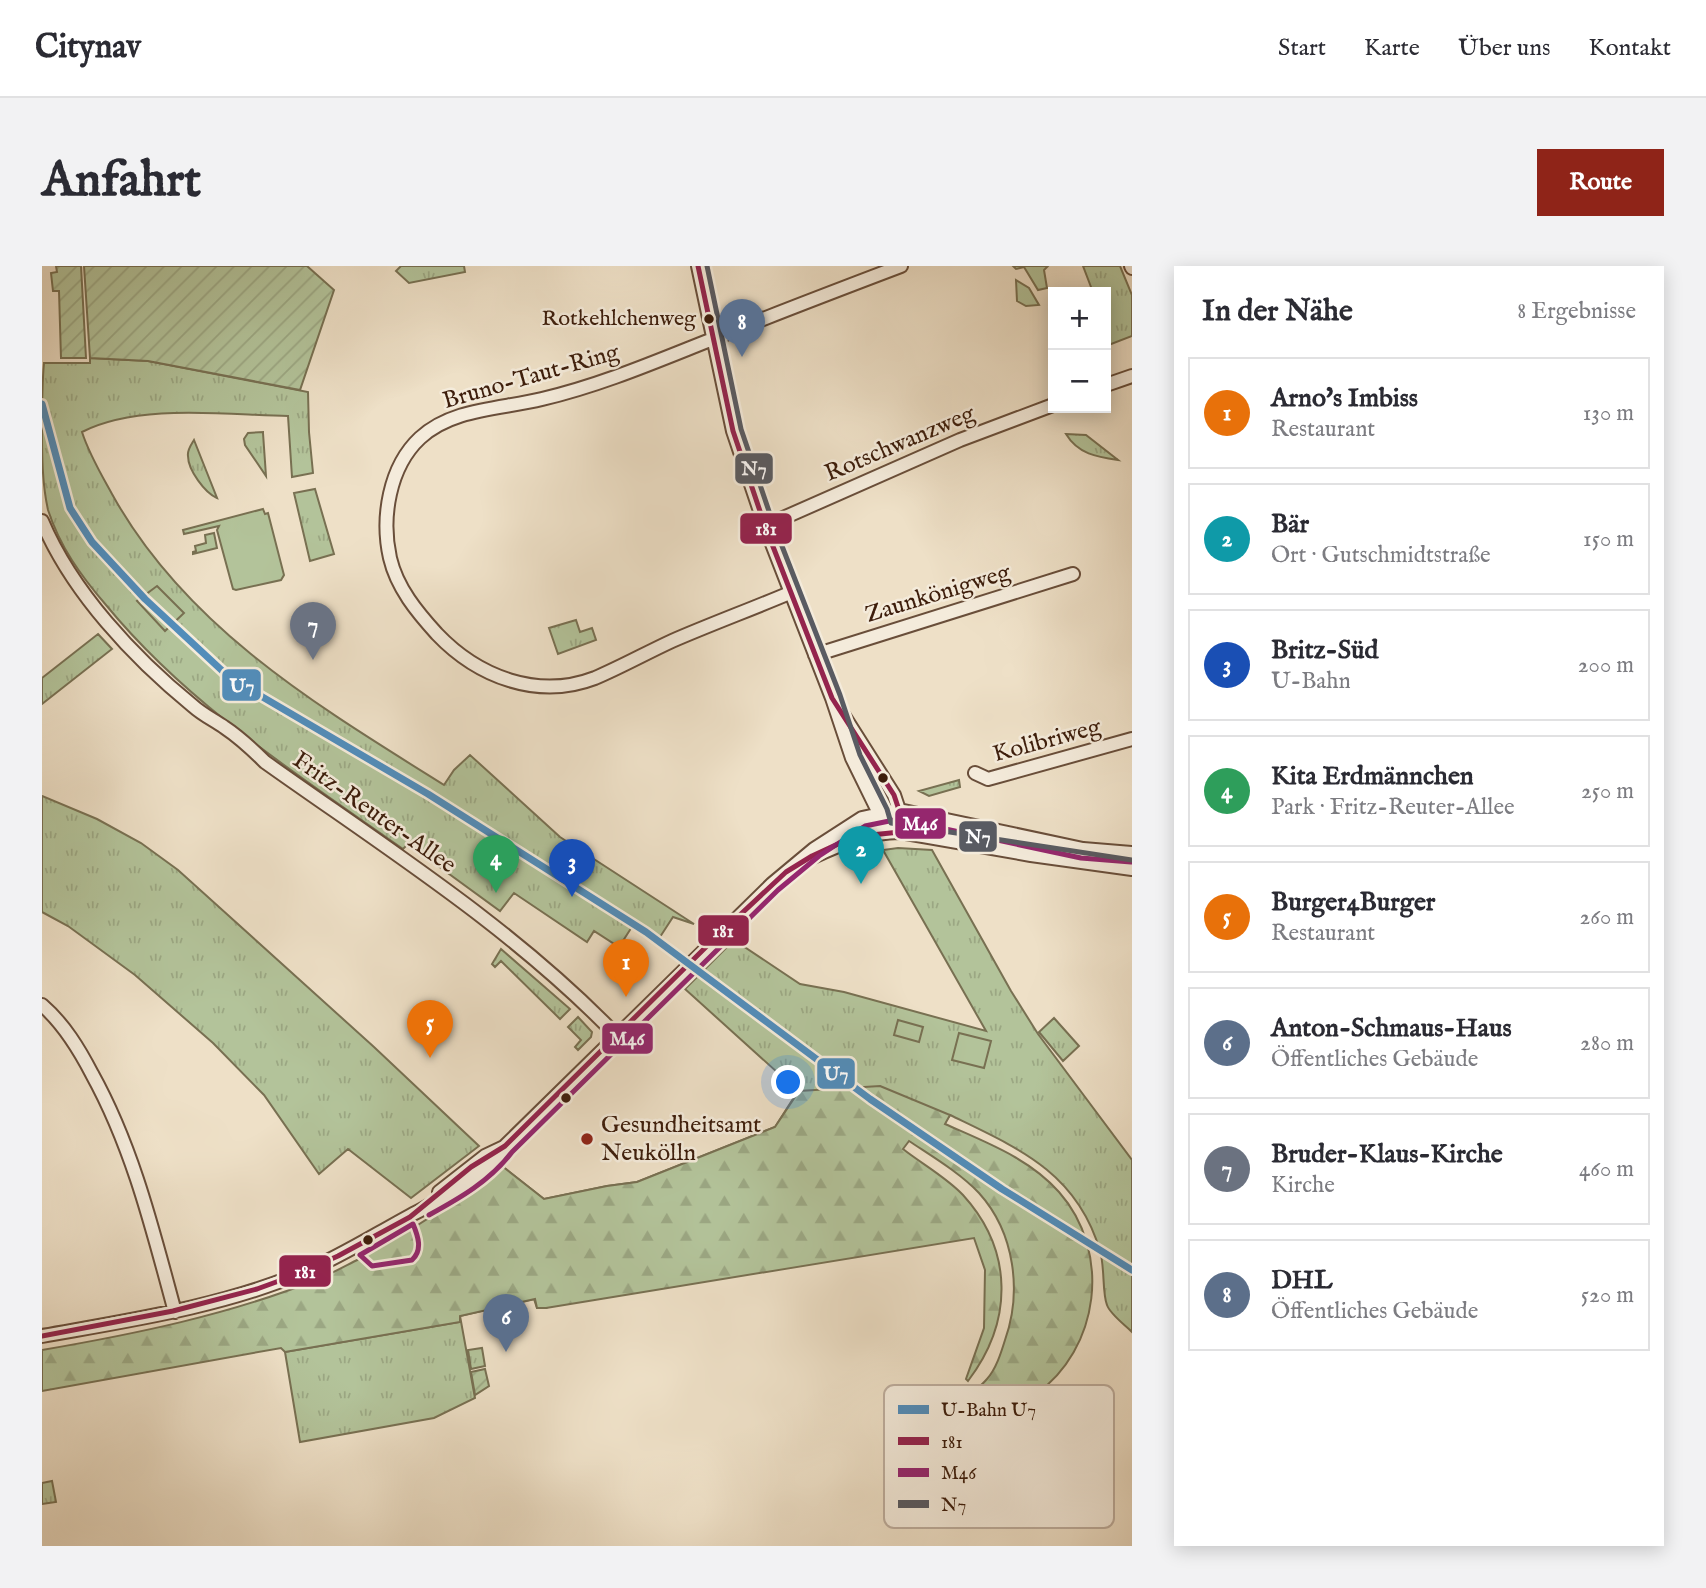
<!DOCTYPE html>
<html lang="de">
<head>
<meta charset="utf-8">
<style>
	:root { --surface:#fff; --page:#f2f2f3; --text:#2b2b33; --muted:#7c7c81; --line:#e1e1e2; --accent:#8f2418 }
	body { margin:0; font-family:"IM FELL English",serif; background:var(--page); color:var(--text) }
	.controls { position:absolute; right:21px; top:21px; display:grid; overflow:hidden; border-radius:0px; box-shadow:0 4px 18px #0003 }
	.controls button { width:63px; height:63px; display:grid; place-items:center; padding:0; border:0; border-bottom:2px solid var(--line); background:var(--surface); color:var(--text); font:35px sans-serif }
	.you { position:absolute; left:747px; top:817px; width:24px; height:24px; margin:-18px; border:5px solid #fff; border-radius:50%; background:#1a73e8; box-shadow:0 0 0 10px #1a73e833 }
	.badge { display:grid; place-items:center; width:46px; height:46px; border-radius:50%; background:var(--accent); color:#fff; font-size:23px; font-weight:700 }
	.pin { position:absolute; translate:-50% -58px; filter:drop-shadow(0 2px 4px #0008) }
	.pin::after { content:''; position:absolute; top:37px; width:24px; height:21px; background:inherit; clip-path:polygon(0 0,100% 0,50% 100%) }
	.list { margin:0; padding:0; list-style:none }
	h2 { display:flex; justify-content:space-between; align-items:center; height:91px; margin:0; padding:0 28px; font-size:30px }
	h2 small { font-size:23px; font-weight:400; color:var(--muted) }
	.list li { display:grid; grid-template-columns:46px 1fr auto; gap:21px; align-items:center; box-sizing:border-box; height:112px; margin:0 14px 14px; padding:0 14px; border:2px solid var(--line); border-radius:0px }
	.list b { display:block; font-size:26px; white-space:nowrap }
	.list p { margin:0; font-size:23px; white-space:nowrap; color:var(--muted) }
	.list em { font-size:23px; font-style:normal; color:var(--muted) }
	.map { position:relative; flex:none; width:1090px; height:1280px; overflow:hidden; border-radius:0px }
	header { display:flex; align-items:center; gap:42px; box-sizing:border-box; height:98px; padding:0 35px; background:var(--surface); border-bottom:2px solid var(--line) }
	header strong { font-size:33px }
	nav { display:flex; gap:38px; margin-inline-start:auto; font-size:24px }
	.intro { display:flex; align-items:center; justify-content:space-between; box-sizing:border-box; height:168px; padding:0 42px }
	h1 { margin:0; font-size:49px }
	.button { padding:18px 32px; border-radius:0px; background:var(--accent); color:#fff; font-size:24px; font-weight:700 }
	main { display:flex; gap:42px; padding:0 42px }
	aside { flex:1; background:var(--surface); border-radius:0px; box-shadow:0 4px 18px #0003 }
	.map>svg:first-child { display:block }
	.grass { fill:url(#grass-tufts); stroke:#787052; stroke-width:2 }
	.forest { fill:url(#forest-firs); stroke:#787052; stroke-width:2 }
	.garden { fill:url(#garden-furrows); stroke:#787052; stroke-width:2 }
	.pitch { fill:#b3c39a; stroke:#787052; stroke-width:2 }
	.lines { fill:none; stroke-linecap:round; stroke-linejoin:round }
	.minor-casing { stroke:#694e3a; stroke-width:16 }
	.minor { stroke:#f4ebdb; stroke-width:12 }
	.bus-1-casing { stroke:#f4ebdb; stroke-width:10 }
	.bus-2-casing { stroke:#f4ebdb; stroke-width:10 }
	.bus-3-casing { stroke:#f4ebdb; stroke-width:10 }
	.bus-1 { stroke:#94244d; stroke-width:5 }
	.bus-2 { stroke:#95276e; stroke-width:5 }
	.bus-3 { stroke:#595b62; stroke-width:5 }
	.metro-1-casing { stroke:#f4ebdb; stroke-width:12 }
	.metro-1 { stroke:#528dba; stroke-width:7 }
	.bus-dot { fill:#3d1d0b; stroke:#f4ebdb; stroke-width:2.5 }
	.poi-dot { fill:#8f2418; stroke:#f4ebdb; stroke-width:2.5 }
	.labels { text-anchor:middle; dominant-baseline:central; stroke-width:5; stroke-linejoin:round; paint-order:stroke }
	.bus-label { font-size:22px; fill:#3d1d0b; stroke:#f4ebdb; text-anchor:end }
	.street-label { font-size:24px; fill:#3d1d0b; stroke:#f4ebdb }
	.poi-label { font-size:24px; fill:#3d1d0b; stroke:#f4ebdb; text-anchor:start }
	.key { fill:#f4ebdb; stroke:#bdad9d; stroke-width:2 }
	.key-label { font-size:19px; fill:#3d1d0b }
	.line-badge { stroke:#f4ebdb; stroke-width:2.5 }
	.badge-label { font-size:19px; text-anchor:middle; font-weight:bold; fill:#fff }
</style>
</head>
<body>
<header>
<strong>Citynav</strong>
<nav><a>Start</a><a>Karte</a><a>Über uns</a><a>Kontakt</a></nav>
</header>
<div class="intro"><h1>Anfahrt</h1><a class="button">Route</a></div>
<main>
<div class="map">
<svg width="1090" height="1280" viewBox="0 0 1090 1280">
	<defs>
		<pattern id="grass-tufts" width="24" height="20" patternUnits="userSpaceOnUse" patternTransform="scale(1.75)"><rect width="24" height="20" fill="#b3c39a"/><path d="M3 7l-1-3M5 7V3M7 7l1-3M15 17l-1-3M17 17v-4M19 17l1-3" fill="none" stroke="#9ba783"/></pattern>
		<pattern id="forest-firs" width="22" height="20" patternUnits="userSpaceOnUse" patternTransform="scale(1.75)"><rect width="22" height="20" fill="#b3c39a"/><path d="M5 1l3.5 6h-7zM16 11l3.5 6h-7z" fill="#9ba783"/></pattern>
		<pattern id="garden-furrows" width="10" height="10" patternUnits="userSpaceOnUse" patternTransform="scale(1.75)"><rect width="10" height="10" fill="#b3c39a"/><path d="M-1 1l2-2M0 10L10 0M9 11l2-2" fill="none" stroke="#9ba783"/></pattern>
	</defs>
	<rect width="100%" height="100%" fill="#eee0c7"/>
	<filter id="stains"><feTurbulence type="fractalNoise" baseFrequency=".00286" numOctaves="4"/><feColorMatrix values="0 0 0 0 .2 0 0 0 0 .09 0 0 0 0 .02 0 0 0 .5 -.17"/></filter>
	<radialGradient id="worn" r=".72"><stop offset=".6" stop-color="#630" stop-opacity="0"/><stop offset="1" stop-color="#630" stop-opacity=".3"/></radialGradient>
	<path class="grass" d="M359,0H422L423,6L367,17L354,5Z
		M971,0H1006L1002,4L1005,22L996,24L982,1L974,3Z
		M1041,0H1078L1090,29V70L1064,80V26H1048L1049,21Z
		M974,14L987,22L997,39L984,40L975,35Z
		M48,92L106,95L266,126L267,166L271,207L250,211L246,150C184,149 97,137 40,166C47,188 59,208 70,228C144,362 276,440 402,519L412,504L428,489L518,571L652,658L631,651L618,671L593,656L577,681L552,665L545,676L472,627L458,645L366,578L361,583C256,509 146,439 64,339C39,310 18,281 6,244C0,217 0,189 0,161C0,139 0,118 2,97H48Z
		M221,166V167L224,210L203,179L202,173L206,167Z
		M1024,168L1044,169L1076,194C1055,191 1036,188 1024,168Z
		M152,174L175,232C163,227 146,204 146,190C145,184 149,179 152,174Z
		M273,223L292,288L268,295L252,227Z
		M172,267L175,282L151,288V286L154,285L153,280L164,277L163,269Z
		M534,354L538,366L550,362L554,374L516,388L507,362Z
		M56,368L70,383L0,438V412Z
		M821,493L847,531H838L819,494Z
		M917,514L918,521L887,530L877,525Z
		M0,530L55,553L99,577L136,604L332,781L437,880L369,932L306,883L277,908L222,829L171,777L93,709L26,660L0,646Z
		M879,556L1008,582L1090,592V599L1059,596L877,564Z
		M856,582L890,584L969,725L996,768L1090,894V1066C1083,1059 1068,1048 1065,1039C1060,1027 1063,1001 1058,985C1035,906 976,882 908,849L902,858L504,1042H495L492,1033L418,1050L433,1132L392,1152L258,1176L243,1086L418,1056L390,951L460,900L502,933L565,920L595,916L733,861L756,825L643,723L692,674L758,718L802,726L944,765L841,584Z
		M459,683L528,743L518,753L459,695L453,701L450,698Z
		M536,751L550,766L549,771L536,784L533,781L539,774L526,761Z
		M1012,752L1037,780L1021,795L997,766Z
		M440,1082L443,1100L429,1103L426,1084Z
		M10,1215L14,1236L0,1238V1217Z"/>
	<path class="forest" d="M838,820L908,849L903,858C943,876 987,892 1017,926C1070,986 1058,1083 993,1129C966,1148 934,1154 903,1160L899,1151C913,1139 932,1128 945,1113C954,1103 959,1087 963,1074C980,1026 973,967 937,927C918,907 891,891 867,875L861,883C880,898 904,911 921,929C972,985 971,1056 926,1115L924,1113L942,1062L943,1004L932,972L504,1042H495L493,1033L418,1050V1056L243,1086L239,1082L0,1125V1084C93,1068 186,1049 274,1014C289,1008 303,1000 317,993C367,966 416,935 460,900L502,933L565,920L595,916L733,861L757,825Z"/>
	<path class="garden" d="M14,0H39L44,92H19L17,25H11L9,7L15,6Z
		M42,0H265L292,24L258,124L106,95L48,92Z
		M443,1103L447,1120L433,1129L429,1106Z"/>
	<path class="pitch" d="M221,243L223,248L226,247L242,309L239,314L194,324L191,323L175,264L177,260L142,268L141,264Z
		M115,320L142,347L123,365L95,335Z
		M856,754L881,761L877,776L852,769Z
		M917,767L949,775L942,802L910,794Z"/>
	<g class="lines">
		<defs>
			<path id="minor" d="M656,0L691,165L723,260L790,432L810,492L837,547L842,566
				M1089,0L1090,2
				M1064,119L1090,110
				M0,255C30,326 92,392 151,440C161,449 172,454 182,461C197,471 210,483 223,496C344,582 471,662 575,770
				M723,260L918,174L1011,139
				M750,326C710,343 669,358 630,375C604,387 579,401 553,412C496,434 436,411 395,368C375,346 355,322 348,292C339,252 347,201 378,172C410,142 460,143 500,133C564,118 624,91 686,67C743,44 801,22 859,0
				M773,389L1031,308
				M800,447L852,529L857,544L858,566
				M933,507L946,513L1090,473
				M771,591C799,578 827,566 858,566L989,589L1090,603
				M0,739C22,758 37,783 50,808C91,882 111,965 133,1046
				M397,926L443,890L462,881
				M0,1070C89,1054 179,1041 262,1006C302,989 337,966 375,946C407,929 443,911 463,880L730,618L772,583L820,552L857,544L1041,583L1090,587"/>
		</defs>
		<use href="#minor" class="minor-casing"/>
		<use href="#minor" class="minor"/>
		<defs>
			<path id="bus-1" d="M0,1070L131,1045L215,1023L256,1008L296,990L368,951L429,901L463,880L669,676L744,606L770,590L798,577L829,569L858,566L857,544L852,529L790,432L723,260L691,165L656,0"/>
			<path id="bus-2" d="M387,949C418,932 448,915 470,886L736,624L777,590L823,560L857,553L1039,592L1089,596
				M371,958C376,970 381,984 370,994L330,1000L318,989Z"/>
			<path id="bus-3" d="M665,0L699,163L731,257L798,429L818,489L845,543L849,557L1090,594"/>
		</defs>
		<use href="#bus-1" class="bus-1-casing"/>
		<use href="#bus-2" class="bus-2-casing"/>
		<use href="#bus-3" class="bus-3-casing"/>
		<use href="#bus-1" class="bus-1"/>
		<use href="#bus-2" class="bus-2"/>
		<use href="#bus-3" class="bus-3"/>
		<defs>
			<path id="metro-1" d="M0,138L28,242L50,276L103,333L188,412L386,528L604,666L828,833L960,923L1090,1004"/>
		</defs>
		<use href="#metro-1" class="metro-1-casing"/>
		<use href="#metro-1" class="metro-1"/>
	</g>
	<g class="bus-dot">
		<circle cx="667" cy="53" r="6"/>
		<circle cx="841" cy="512" r="6"/>
		<circle cx="524" cy="832" r="6"/>
		<circle cx="326" cy="974" r="6"/>
	</g>
	<circle class="poi-dot" cx="545" cy="873" r="7"/>
	<g class="labels">
		<g class="bus-label">
			<text x="654" y="53">Rotkehlchenweg</text>
		</g>
		<g class="street-label">
			<text transform="translate(489 111) rotate(-16)">Bruno-Taut-Ring</text>
			<text transform="translate(858 178) rotate(-23)">Rotschwanzweg</text>
			<text transform="translate(896 328) rotate(-17)">Zaunkönigweg</text>
			<text transform="translate(1005 475) rotate(-15)">Kolibriweg</text>
			<text transform="translate(332 547) rotate(35)">Fritz-Reuter-Allee</text>
		</g>
		<g class="poi-label">
			<text x="559" y="859">Gesundheitsamt<tspan x="559" dy="28">Neukölln</tspan></text>
		</g>
	</g>
	<rect x="842" y="1119" width="230" height="143" rx="10" class="key"/>
	<rect x="856" y="1139" width="31" height="9" fill="#528dba"/>
	<rect x="856" y="1171" width="31" height="8" fill="#94244d"/>
	<rect x="856" y="1202" width="31" height="9" fill="#95276e"/>
	<rect x="856" y="1234" width="31" height="8" fill="#595b62"/>
	<g class="key-label">
		<text x="899" y="1150">U-Bahn U7</text>
		<text x="899" y="1182">181</text>
		<text x="899" y="1213">M46</text>
		<text x="899" y="1245">N7</text>
	</g>
	<g class="line-badge">
		<rect x="692" y="186" width="40" height="33" rx="7" fill="#595b62"/>
		<rect x="697" y="246" width="54" height="33" rx="7" fill="#94244d"/>
		<rect x="179" y="402" width="41" height="34" rx="7" fill="#528dba"/>
		<rect x="852" y="541" width="53" height="33" rx="7" fill="#95276e"/>
		<rect x="916" y="554" width="40" height="33" rx="7" fill="#595b62"/>
		<rect x="655" y="648" width="53" height="33" rx="7" fill="#94244d"/>
		<rect x="559" y="756" width="53" height="33" rx="7" fill="#95276e"/>
		<rect x="774" y="791" width="40" height="33" rx="7" fill="#528dba"/>
		<rect x="236" y="988" width="54" height="34" rx="7" fill="#94244d"/>
	</g>
	<g class="badge-label">
		<text x="712" y="209">N7</text>
		<text x="724" y="269">181</text>
		<text x="200" y="426">U7</text>
		<text x="878" y="564">M46</text>
		<text x="936" y="577">N7</text>
		<text x="681" y="671">181</text>
		<text x="585" y="779">M46</text>
		<text x="794" y="814">U7</text>
		<text x="263" y="1012">181</text>
	</g>
	<rect width="100%" height="100%" filter="url(#stains)"/>
	<rect width="100%" height="100%" fill="url(#worn)"/>
</svg>
<div class="controls">
<button>+</button>
<button>−</button>
</div>
<div class="you"></div>
<div class="pin badge" style="left:584px;top:731px;background:#e8710a">1</div>
<div class="pin badge" style="left:819px;top:618px;background:#0f9aa8">2</div>
<div class="pin badge" style="left:530px;top:631px;background:#1a4fb4">3</div>
<div class="pin badge" style="left:454px;top:627px;background:#2e9e5b">4</div>
<div class="pin badge" style="left:388px;top:792px;background:#e8710a">5</div>
<div class="pin badge" style="left:464px;top:1086px;background:#5c6f8a">6</div>
<div class="pin badge" style="left:271px;top:394px;background:#6b7280">7</div>
<div class="pin badge" style="left:700px;top:91px;background:#5c6f8a">8</div>
</div>
<aside>
<h2>In der Nähe<small>8 Ergebnisse</small></h2>
<ul class="list">
<li><span class="badge" style="background:#e8710a">1</span><div><b>Arno's Imbiss</b><p>Restaurant</p></div><em>130 m</em></li>
<li><span class="badge" style="background:#0f9aa8">2</span><div><b>Bär</b><p>Ort · Gutschmidtstraße</p></div><em>150 m</em></li>
<li><span class="badge" style="background:#1a4fb4">3</span><div><b>Britz-Süd</b><p>U-Bahn</p></div><em>200 m</em></li>
<li><span class="badge" style="background:#2e9e5b">4</span><div><b>Kita Erdmännchen</b><p>Park · Fritz-Reuter-Allee</p></div><em>250 m</em></li>
<li><span class="badge" style="background:#e8710a">5</span><div><b>Burger4Burger</b><p>Restaurant</p></div><em>260 m</em></li>
<li><span class="badge" style="background:#5c6f8a">6</span><div><b>Anton-Schmaus-Haus</b><p>Öffentliches Gebäude</p></div><em>280 m</em></li>
<li><span class="badge" style="background:#6b7280">7</span><div><b>Bruder-Klaus-Kirche</b><p>Kirche</p></div><em>460 m</em></li>
<li><span class="badge" style="background:#5c6f8a">8</span><div><b>DHL</b><p>Öffentliches Gebäude</p></div><em>520 m</em></li>
</ul>
</aside>
</main>
</body>
</html>
